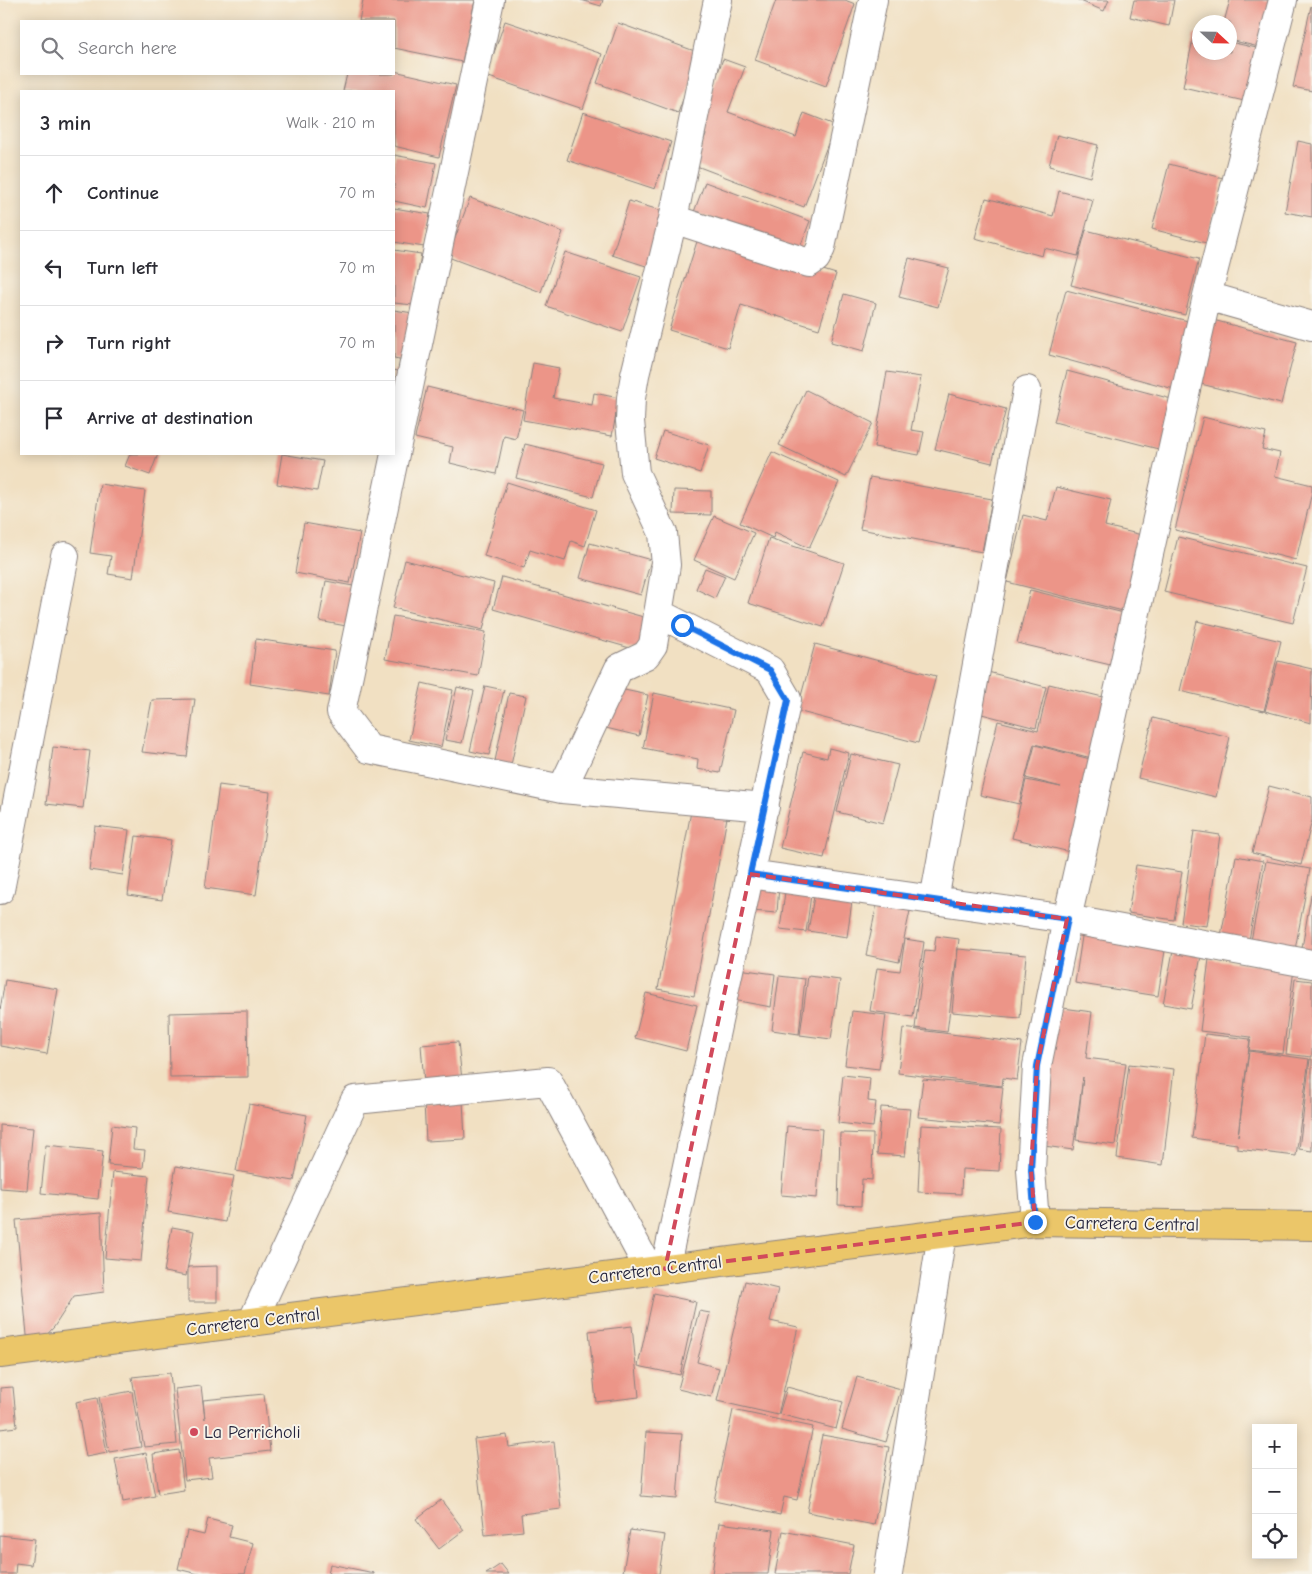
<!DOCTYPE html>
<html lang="en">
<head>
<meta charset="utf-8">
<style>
	:root { --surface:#fff; --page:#f2f2f3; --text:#2b2b33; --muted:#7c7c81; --line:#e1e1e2 }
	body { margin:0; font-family:"Comic Neue",sans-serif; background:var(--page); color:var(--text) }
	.controls { position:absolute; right:15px; bottom:15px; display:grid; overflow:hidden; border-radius:0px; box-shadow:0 2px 12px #0003 }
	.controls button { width:45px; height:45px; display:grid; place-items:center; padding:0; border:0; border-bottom:1px solid var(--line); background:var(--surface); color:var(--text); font:25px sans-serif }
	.compass { position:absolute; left:1192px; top:15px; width:45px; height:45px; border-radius:50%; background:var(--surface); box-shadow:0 2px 12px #0003; rotate:112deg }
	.stop { position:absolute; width:15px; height:15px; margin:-11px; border:4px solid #1a73e8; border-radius:50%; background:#fff }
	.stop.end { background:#1a73e8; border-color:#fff; box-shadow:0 1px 5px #0008 }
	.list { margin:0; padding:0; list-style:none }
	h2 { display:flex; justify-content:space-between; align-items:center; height:65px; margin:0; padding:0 20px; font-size:21px }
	h2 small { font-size:16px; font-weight:400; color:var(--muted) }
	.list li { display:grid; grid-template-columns:32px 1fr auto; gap:15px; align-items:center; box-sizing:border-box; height:75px; padding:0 20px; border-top:1px solid var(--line) }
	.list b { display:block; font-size:19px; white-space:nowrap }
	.list em { font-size:16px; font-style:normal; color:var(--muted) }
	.icon { flex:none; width:28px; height:28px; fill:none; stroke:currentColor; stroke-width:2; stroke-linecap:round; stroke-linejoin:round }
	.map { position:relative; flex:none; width:1312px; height:1574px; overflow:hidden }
	.search { position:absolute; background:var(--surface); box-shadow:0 2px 12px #0003; left:20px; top:20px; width:375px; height:55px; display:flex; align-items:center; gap:12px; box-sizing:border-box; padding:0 18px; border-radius:0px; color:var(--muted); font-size:19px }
	.panel { position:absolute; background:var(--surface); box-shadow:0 2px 12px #0003; left:20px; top:90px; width:375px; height:365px; border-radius:0px }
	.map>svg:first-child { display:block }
	.building { fill:#ec9588 }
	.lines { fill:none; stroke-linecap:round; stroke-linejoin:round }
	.minor-casing { stroke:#8a817e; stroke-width:30 }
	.highway-casing { stroke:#8a817e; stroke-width:30 }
	.minor { stroke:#fff; stroke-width:28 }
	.highway { stroke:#ebc669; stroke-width:28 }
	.route { stroke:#1a73e8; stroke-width:6 }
	.marked { fill:none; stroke:#d1495b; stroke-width:4; stroke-dasharray:10 6; stroke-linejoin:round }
	.poi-dot { fill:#d1495b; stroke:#f7f3e8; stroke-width:2 }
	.labels { text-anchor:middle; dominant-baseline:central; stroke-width:4; stroke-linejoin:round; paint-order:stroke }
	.street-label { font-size:18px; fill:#22223b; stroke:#f7f3e8 }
	.poi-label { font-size:18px; fill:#22223b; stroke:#f7f3e8; text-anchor:start }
</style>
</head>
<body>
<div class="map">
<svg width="1312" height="1574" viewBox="0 0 1312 1574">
	<rect width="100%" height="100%" fill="#f7f3e8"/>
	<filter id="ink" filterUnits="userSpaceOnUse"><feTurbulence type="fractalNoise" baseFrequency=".02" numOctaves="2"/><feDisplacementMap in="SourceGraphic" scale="10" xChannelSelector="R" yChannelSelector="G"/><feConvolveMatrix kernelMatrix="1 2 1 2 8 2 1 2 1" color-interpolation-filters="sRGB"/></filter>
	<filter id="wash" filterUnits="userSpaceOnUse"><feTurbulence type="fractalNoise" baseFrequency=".0096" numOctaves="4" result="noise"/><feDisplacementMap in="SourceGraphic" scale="20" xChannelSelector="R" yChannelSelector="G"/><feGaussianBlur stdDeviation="1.12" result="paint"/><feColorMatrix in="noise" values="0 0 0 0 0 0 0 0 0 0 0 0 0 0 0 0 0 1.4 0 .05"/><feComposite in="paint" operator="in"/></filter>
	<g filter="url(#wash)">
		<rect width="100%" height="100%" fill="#f1e0c2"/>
		<g id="blocks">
			<path class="building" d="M363,0H475L462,62L394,48V21H359Z
				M581,0H603L601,6Z
				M776,0H845L855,4L826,86L755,60Z
				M1078,0H1109L1104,11Z
				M1134,0H1174L1169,26L1130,17Z
				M1230,0H1274L1263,48L1230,40V22H1224Z
				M1311,6H1312V91L1293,87Z
				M505,21L602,54L583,109L486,76Z
				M618,23L700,53L678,113L597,83Z
				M1194,34L1200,35V52H1230V42L1265,50L1253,103L1183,87Z
				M723,59L745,67L728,112L796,137L804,113L835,125L804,207L694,165L706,134L696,130Z
				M394,71L456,85L439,157L394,146V91H343L347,74H394Z
				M583,112L671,142L655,189L567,160Z
				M1057,135L1098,145L1090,177L1049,166Z
				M1298,141L1312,144V217L1285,212Z
				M394,155L436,163L427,208L394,201Z
				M1169,164L1223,178L1206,243L1152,229Z
				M705,182L810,221L799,250L694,212Z
				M1059,191L1093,200L1078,256L1044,248L1042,256L975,238L986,198L1053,216Z
				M470,198L563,232L541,292L448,257Z
				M629,201L666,212L649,267L612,255Z
				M394,208L430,214L424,247L394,242Z
				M1086,230L1199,259L1185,315L1071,285Z
				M700,232L836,274L819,329L741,305L728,348L669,330Z
				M394,250L421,254L413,305L394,303Z
				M565,252L641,277L622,332L546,306Z
				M909,258L949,268L938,307L899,297Z
				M1066,290L1192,322L1174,389L1049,355Z
				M844,294L876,303L864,351L831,342Z
				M394,310L413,313L404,360L394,358Z
				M1213,320L1297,342L1281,404L1197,383Z
				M533,363L559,368L553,398L592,405L594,393L619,398L612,436L523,420Z
				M394,370L398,371L395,391H394Z
				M1067,371L1179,401L1166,451L1054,422Z
				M887,372L921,377L911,430L924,432L919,455L874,447Z
				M427,387L523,410L516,439L504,436L496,474L450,463L453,447L415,438Z
				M806,390L873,423L846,477L779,445Z
				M949,394L1006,409L992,463L935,449Z
				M1203,417L1266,433L1262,449L1280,453L1275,476L1312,485V492L1296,560L1175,530Z
				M663,431L709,445L700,473L654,458Z
				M525,444L602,463L593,497L516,478Z
				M772,452L839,482L809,548L775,532L773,538L740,523Z
				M130,454H158L150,475L125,466Z
				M282,454L323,461L317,491L277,484Z
				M870,477L992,499L982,552L860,529Z
				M507,482L596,510L585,546L571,541L565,561L530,550L524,568L484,556Z
				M100,484L145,491L133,578L108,574L111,556L90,553Z
				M1056,487L1111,500L1105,526L1146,536L1127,612L1007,582L1023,515L1047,521Z
				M674,490L711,491V515L673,514Z
				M714,516L754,533L734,578L694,560Z
				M304,523L360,533L350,583L295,573Z
				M1178,537L1307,568L1293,623L1164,592Z
				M769,538L844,563L823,627L748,603Z
				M590,543L651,560L641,595L580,578Z
				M405,560L494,583L483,630L393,608Z
				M705,568L725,576L715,598L696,589Z
				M355,577L365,579L357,628L319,621L326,581L353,586Z
				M502,577L654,620L644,652L493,609Z
				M1030,590L1132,615L1119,667L1017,643Z
				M393,616L486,632L478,676L385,659Z
				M1197,621L1281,641L1264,711L1180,691Z
				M256,639L335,651L329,696L250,684Z
				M815,644L936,676L918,743L797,711Z
				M1278,661L1312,669L1311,723L1265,711Z
				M984,671L1046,687L1036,728L974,712Z
				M422,683L453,690L441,747L409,740Z
				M1049,684L1111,699L1096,759L1034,744L1019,804L980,795L998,721L1038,731Z
				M485,686L504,690L489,755L470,751Z
				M457,687L474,691L462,743L445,740Z
				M615,688L648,695L639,736L606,728Z
				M509,693L526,696L511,765L495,761Z
				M654,693L734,710L720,773L697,769L698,759L643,748Z
				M195,699L187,757L142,752L152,700Z
				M1153,718L1230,737L1216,797L1138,778Z
				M1035,745L1098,761L1078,854L1012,838L1026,780L1061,787L1026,778Z
				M53,747L90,751L83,808L46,804Z
				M829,748L849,753L824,858L780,848L803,752L827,758Z
				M851,754L898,765L883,823L837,812Z
				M219,785L270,792L256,895L205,888Z
				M1269,786L1312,797V820L1301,865L1252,853Z
				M692,806L728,812L694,996L658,989Z
				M95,826L129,830L123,875L89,870Z
				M1194,831L1220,835L1207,926L1181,923Z
				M136,836L171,840L162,900L128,895Z
				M1236,856L1263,861L1248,946L1220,941Z
				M1266,861L1310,869L1294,955L1250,946Z
				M1136,865L1182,872L1174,920L1128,913Z
				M755,884L779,886L777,913L752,911Z
				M785,892L811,895L806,932L780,929Z
				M1311,895H1312V956L1301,954Z
				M814,896L852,901L847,937L808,931Z
				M877,904L910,911L899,962L866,955Z
				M1083,930L1166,944L1158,996L1075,983Z
				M936,936L959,939L947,1032L915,1028L925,950L934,951Z
				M905,939L924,942L913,1017L870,1011L877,968L900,971Z
				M958,949L1026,955L1020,1018L952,1012Z
				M1173,951L1201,956L1191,1009L1163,1004Z
				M1209,959L1294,969L1283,1054L1249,1050L1251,1037L1200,1031Z
				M738,969L775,974L771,1007L733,1000Z
				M779,976L805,979L799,1034L772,1030Z
				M808,976L840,980L831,1039L800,1035Z
				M1295,979L1312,981V1057L1286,1054Z
				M5,980L58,989L47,1054L0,1046V1010Z
				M646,993L697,1005L686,1051L635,1038Z
				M1056,1007L1092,1012L1086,1058L1126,1063L1115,1145L1076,1140L1083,1077L1073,1150L1037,1145Z
				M247,1011L248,1077L170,1078L169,1013Z
				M852,1011L886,1015L879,1069L845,1065Z
				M903,1028L1022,1043L1017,1080L1003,1078L1002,1086L898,1073Z
				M1205,1034L1250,1039L1238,1136L1249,1051L1309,1059L1296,1156L1237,1149V1144L1192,1138Z
				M458,1042L462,1080L424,1083L421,1045Z
				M1310,1059H1312V1151L1299,1149Z
				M1129,1064L1174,1069L1163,1165L1117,1158Z
				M843,1075L870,1078L868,1101L876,1102L873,1127L838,1123Z
				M923,1079L1003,1087L999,1125L918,1117Z
				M463,1101L465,1139L426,1141L424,1103Z
				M249,1104L307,1115L294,1181L236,1171Z
				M881,1107L910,1109L905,1156L877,1154Z
				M0,1125L33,1128L27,1190L0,1188Z
				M112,1125L135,1128L133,1149L145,1150L143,1168L108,1165Z
				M921,1125L1001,1129L999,1171L962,1169L961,1194L918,1192Z
				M787,1126L822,1129L817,1198L781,1195Z
				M840,1133L873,1134L872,1180L862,1179L861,1206L838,1205Z
				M46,1145L103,1151L98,1199L41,1193Z
				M176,1166L234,1176L225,1222L168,1212Z
				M113,1172L149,1176L141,1261L105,1258Z
				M101,1213L104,1292L74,1296L54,1327L40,1342L32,1344L27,1335L16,1220Z
				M172,1227L194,1231L186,1276L164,1272Z
				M217,1266V1302H188V1267Z
				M745,1281L778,1289L770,1321L798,1327L778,1415L717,1401Z
				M654,1293L696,1302L680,1375L638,1366Z
				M699,1311L710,1313L697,1362L719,1368L711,1397L678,1389Z
				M632,1326L639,1397L596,1402L589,1331Z
				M170,1373L177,1444L144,1447L132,1377Z
				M857,1377L901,1389L886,1442L842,1429Z
				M201,1386L205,1419L203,1400L264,1394L270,1451L209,1458L212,1477L185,1480L175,1389Z
				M13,1387L17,1427L0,1429V1388Z
				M787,1387L843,1402L836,1429L779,1414Z
				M132,1391L141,1447L109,1452L99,1397Z
				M97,1398L107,1453L86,1457L76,1402Z
				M733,1410L813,1427L797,1500L784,1497L780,1515L714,1501Z
				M646,1432L682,1434L677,1499L641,1496Z
				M507,1435L509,1447L554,1441L561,1509L521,1514L523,1531L485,1535L474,1439Z
				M822,1435L889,1447L874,1525L807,1512Z
				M179,1450L184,1490L158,1494L153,1454Z
				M146,1453L155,1496L123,1502L115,1459Z
				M441,1500L464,1530L439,1549L416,1519Z
				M208,1519L232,1525L229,1537L253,1543L245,1574H198L178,1569L187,1531L204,1535Z
				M719,1523L774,1530L768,1574H712Z
				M630,1530L665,1535L659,1574L623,1572Z
				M783,1531L854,1545L848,1574H775Z
				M0,1535L35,1539L31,1565L16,1563L15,1574H0Z
				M330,1564L374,1573V1574H328Z
				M501,1564L509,1574H486Z"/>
		</g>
	</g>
	<g filter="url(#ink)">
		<use href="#blocks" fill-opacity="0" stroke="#8a817e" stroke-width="1"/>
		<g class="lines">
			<defs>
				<path id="minor" d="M490,0L341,712L369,749L562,789L765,807
					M673,219L809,263L816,258L821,248L873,0
					M1207,296L1312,326
					M658,613L770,670L787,699L665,1269
					M562,789L619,668L646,655L653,645L666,565L663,533L635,473L630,421L631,398L635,375L673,219L718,0
					M750,874L1067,919L1312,964
					M0,890L65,556
					M934,900L1027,390
					M1035,1222L1031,1170L1037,1066L1067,919L1207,296L1283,0
					M252,1322L355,1100L548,1081L650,1271
					M888,1574L942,1234"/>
				<path id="highway" d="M0,1354L1035,1222L1312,1226"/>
			</defs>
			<use href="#minor" class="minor-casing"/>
			<use href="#highway" class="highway-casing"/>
			<use href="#minor" class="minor"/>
			<use href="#highway" class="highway"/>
		</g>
	</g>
	<g class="lines" filter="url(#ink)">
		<path class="route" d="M682,625L770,670L788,700L750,874L1068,919L1037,1066L1031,1170L1035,1222"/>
	</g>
	<path class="marked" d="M750,874L1067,919L1037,1066L1031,1170L1035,1222L665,1269Z"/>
	<circle class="poi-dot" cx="194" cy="1432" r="5"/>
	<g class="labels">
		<g class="street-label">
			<text transform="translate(1132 1224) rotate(1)">Carretera Central</text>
			<text transform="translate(655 1270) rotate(-7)">Carretera Central</text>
			<text transform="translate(253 1322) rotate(-7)">Carretera Central</text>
		</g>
		<g class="poi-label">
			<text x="204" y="1432">La Perricholi</text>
		</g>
	</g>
</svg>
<div class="controls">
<button>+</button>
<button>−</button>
<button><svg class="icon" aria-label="locate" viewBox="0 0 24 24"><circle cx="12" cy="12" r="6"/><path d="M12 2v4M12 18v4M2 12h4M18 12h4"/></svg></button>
</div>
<svg class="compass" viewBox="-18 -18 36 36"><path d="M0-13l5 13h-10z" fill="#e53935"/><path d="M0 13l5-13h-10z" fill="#7c7c81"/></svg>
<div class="stop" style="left:682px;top:625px"></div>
<div class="stop end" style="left:1035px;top:1222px"></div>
<div class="search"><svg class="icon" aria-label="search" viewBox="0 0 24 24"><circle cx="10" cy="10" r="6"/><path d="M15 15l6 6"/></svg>Search here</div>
<section class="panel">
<h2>3 min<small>Walk · 210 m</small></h2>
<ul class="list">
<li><svg class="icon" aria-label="ahead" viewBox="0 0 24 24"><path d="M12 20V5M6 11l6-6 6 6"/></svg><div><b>Continue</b></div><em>70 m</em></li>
<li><svg class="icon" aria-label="left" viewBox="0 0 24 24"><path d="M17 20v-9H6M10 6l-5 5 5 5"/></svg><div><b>Turn left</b></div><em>70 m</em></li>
<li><svg class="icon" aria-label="right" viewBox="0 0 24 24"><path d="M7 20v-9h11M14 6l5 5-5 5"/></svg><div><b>Turn right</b></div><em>70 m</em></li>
<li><svg class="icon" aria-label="arrive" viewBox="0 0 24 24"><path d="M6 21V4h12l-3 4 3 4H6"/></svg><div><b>Arrive at destination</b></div></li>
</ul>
</section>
</div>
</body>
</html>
